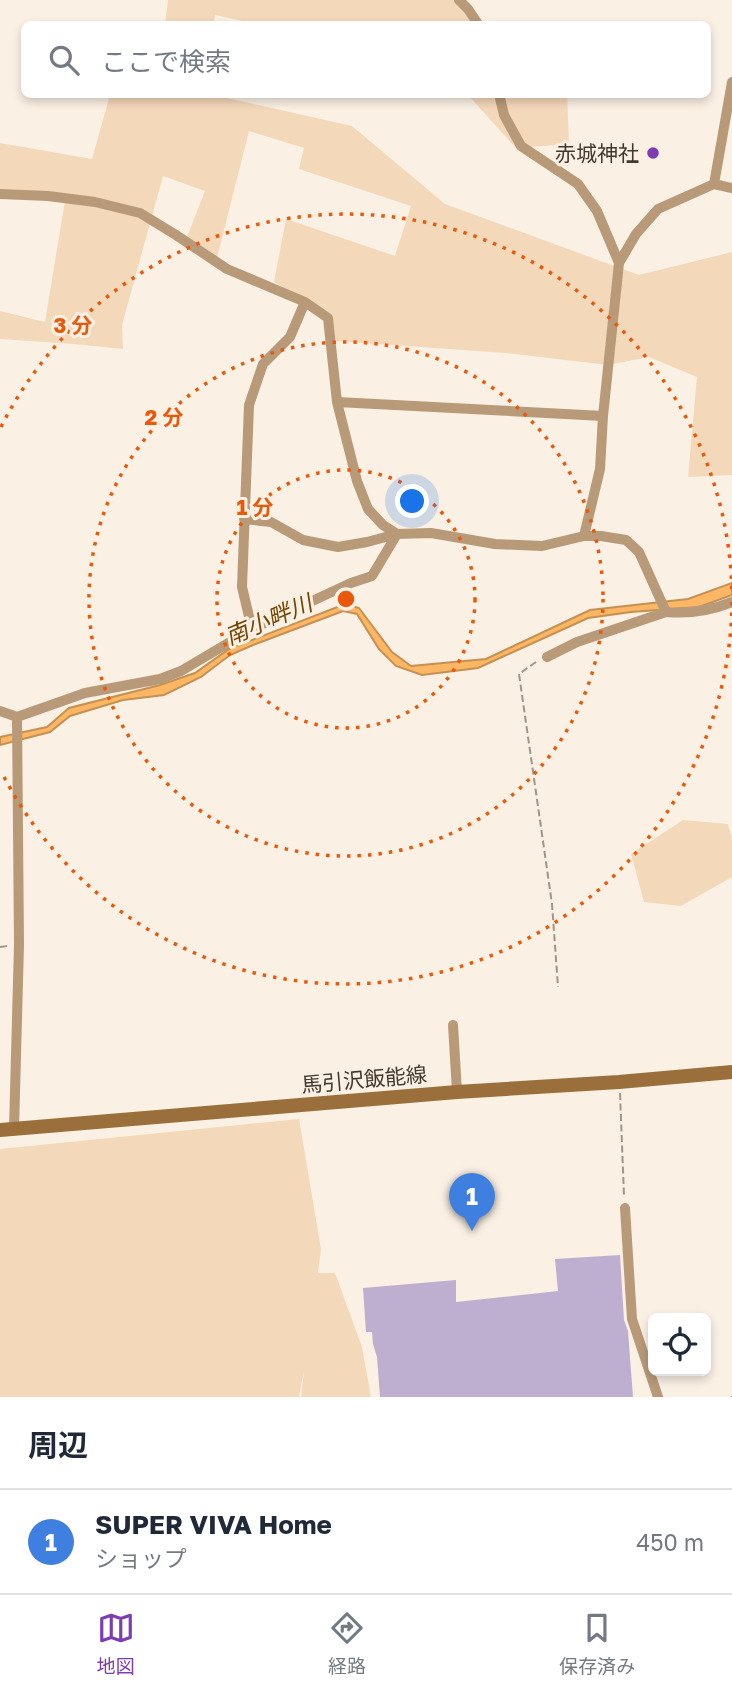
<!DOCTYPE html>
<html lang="ja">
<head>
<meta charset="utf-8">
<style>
	:root { --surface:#fff; --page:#f6f6f7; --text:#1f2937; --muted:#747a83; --line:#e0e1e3; --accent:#7d3cb1 }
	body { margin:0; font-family:"Golos Text","Noto Sans JP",sans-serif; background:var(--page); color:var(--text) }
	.controls { position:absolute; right:21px; bottom:21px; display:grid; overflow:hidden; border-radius:10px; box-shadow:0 4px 10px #0003 }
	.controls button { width:63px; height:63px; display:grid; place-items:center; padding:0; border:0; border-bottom:2px solid var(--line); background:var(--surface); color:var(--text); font:35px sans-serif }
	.you { position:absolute; left:413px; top:502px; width:24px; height:24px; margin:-18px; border:5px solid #fff; border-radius:50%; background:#1a73e8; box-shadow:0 0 0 10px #1a73e833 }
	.badge { display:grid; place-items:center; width:46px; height:46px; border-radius:50%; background:var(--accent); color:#fff; font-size:23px; font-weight:700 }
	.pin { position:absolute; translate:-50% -58px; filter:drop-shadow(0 2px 4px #0008) }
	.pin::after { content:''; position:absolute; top:37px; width:24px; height:21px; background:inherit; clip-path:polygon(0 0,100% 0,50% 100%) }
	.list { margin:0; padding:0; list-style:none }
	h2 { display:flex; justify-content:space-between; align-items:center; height:91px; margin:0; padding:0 28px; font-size:30px }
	h2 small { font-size:23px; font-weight:400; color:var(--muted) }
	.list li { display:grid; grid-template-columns:46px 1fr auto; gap:21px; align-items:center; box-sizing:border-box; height:105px; padding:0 28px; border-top:2px solid var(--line) }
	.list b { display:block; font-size:26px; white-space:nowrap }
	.list p { margin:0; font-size:23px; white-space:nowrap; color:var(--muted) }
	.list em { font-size:23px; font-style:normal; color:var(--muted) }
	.icon { flex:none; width:38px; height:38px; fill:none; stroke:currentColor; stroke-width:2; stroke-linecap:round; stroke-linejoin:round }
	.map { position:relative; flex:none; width:732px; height:1397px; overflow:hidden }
	.search { position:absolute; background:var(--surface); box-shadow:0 4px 10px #0003; left:21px; right:21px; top:21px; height:77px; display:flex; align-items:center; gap:18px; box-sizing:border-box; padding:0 24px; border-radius:10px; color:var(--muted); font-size:26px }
	.sheet { height:196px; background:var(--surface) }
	nav { display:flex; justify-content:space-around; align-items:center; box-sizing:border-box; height:98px; border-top:2px solid var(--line); background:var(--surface); font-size:19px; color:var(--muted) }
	nav a { display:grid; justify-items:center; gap:4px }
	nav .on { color:var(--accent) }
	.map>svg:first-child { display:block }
	.green { fill:#f4d8ba }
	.water { fill:#fdb764; stroke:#c59153; stroke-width:2 }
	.building { fill:#beafd0 }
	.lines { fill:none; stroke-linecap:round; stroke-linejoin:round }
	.path { stroke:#a09589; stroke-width:2; stroke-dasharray:7 3.5; stroke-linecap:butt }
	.street { stroke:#b89a79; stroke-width:10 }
	.secondary { stroke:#9a6f3b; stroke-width:14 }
	.ring { fill:none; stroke:#e8590c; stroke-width:3.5; stroke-dasharray:3.5 7 }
	.poi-dot { fill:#7d3cb1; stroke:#fbf0e4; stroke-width:2.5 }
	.labels { text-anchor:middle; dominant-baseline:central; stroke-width:6; stroke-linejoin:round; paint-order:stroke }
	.poi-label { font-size:21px; fill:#43382c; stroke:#fbf0e4; text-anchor:end }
	.street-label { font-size:21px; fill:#43382c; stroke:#fbf0e4 }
	.water-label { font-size:23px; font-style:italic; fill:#724500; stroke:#fbf0e4 }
	.centre { fill:#e8590c; stroke:#fbf0e4; stroke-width:3.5 }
	.ring-label { font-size:21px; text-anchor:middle; font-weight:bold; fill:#e8590c; stroke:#fbf0e4; stroke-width:6; stroke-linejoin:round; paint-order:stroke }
</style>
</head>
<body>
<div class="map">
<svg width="732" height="1397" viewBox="0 0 732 1397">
	<rect width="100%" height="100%" fill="#fbf0e4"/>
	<path class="green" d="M168,0H460L477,24H256L215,15L214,24H165Z
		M110,95H214L352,126L445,204L639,275L732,252V475L688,477L697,377L649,357L608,365L505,353L336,341L330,315L274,282L286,219L395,256L411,206L299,169L304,148L249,131L217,258L187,237L205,191L163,176L122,325L123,349L74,344L0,339V311L45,322L66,195L0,193V143L92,159Z
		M468,95H567L569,144L516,148Z
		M683,820L728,824L732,839V877L681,906L644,902L631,854Z
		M299,1119L321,1249L318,1273H335L362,1347L371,1397H301L304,1371L299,1397H0V1149Z"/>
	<path class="water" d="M732,583V595L699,607L631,612L588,618L478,668L422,675L396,666L379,649L357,614L343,611L253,645L230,655L201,677L164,695L123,700L70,716L50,732L0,745V737L47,727L69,708L160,685L195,673L229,649L345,604L359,608L392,652L411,666L486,659L590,610L688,599Z"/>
	<path class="building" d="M620,1255L624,1320L628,1331L633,1397H380L377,1357L373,1344L372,1332H366L363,1288L456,1280V1302L558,1291L555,1259Z"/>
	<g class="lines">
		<path class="path" d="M536,662L519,674L552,904L558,987
			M0,947L8,946
			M620,1093L624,1196
			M731,1397H732"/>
		<path class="street" d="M459,0L468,9L478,24
			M499,94L504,115L521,146L578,184L597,211L619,263L603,416L600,469L584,536
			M714,184L732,82
			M0,194L48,196L95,202L140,213L176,235L227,269L305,302L328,318L337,402L357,481L368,509L383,525L397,534L431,533L495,544L542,546L584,536H601L626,540L639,552L666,612C690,614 710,611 732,602
			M619,263L636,234L658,209L714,184L732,188
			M337,402L603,416
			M244,519L271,522L303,540L338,547L367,542L397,534
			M252,629L242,587L249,405L263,364L290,337L305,302
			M547,657L577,642L666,612
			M0,711L17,717L85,693L160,679L181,671L252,629L351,583L372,576L397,534
			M453,1025L457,1092
			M14,1129L19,945L17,717
			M625,1208L632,1319L658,1397"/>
		<path class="secondary" d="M0,1130L457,1092L619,1082L732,1072"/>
	</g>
	<g class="ring">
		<circle cx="346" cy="599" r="129"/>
		<circle cx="346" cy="599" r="257"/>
		<path d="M732 602A386 386 0 0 1 1 771M1 427A386 386 0 0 1 732 596"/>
	</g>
	<circle class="poi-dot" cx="653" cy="153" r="7"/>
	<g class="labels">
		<g class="poi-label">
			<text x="639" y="153">赤城神社</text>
		</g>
		<g class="street-label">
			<text transform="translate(364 1079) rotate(-5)">馬引沢飯能線</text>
		</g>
		<g class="water-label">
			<text transform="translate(268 619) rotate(-23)">南小畔川</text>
		</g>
	</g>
	<circle cx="346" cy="599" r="10" class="centre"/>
	<g class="ring-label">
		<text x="73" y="333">3 分</text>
		<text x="164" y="425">2 分</text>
		<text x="255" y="515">1 分</text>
	</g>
</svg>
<div class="controls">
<button><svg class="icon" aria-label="locate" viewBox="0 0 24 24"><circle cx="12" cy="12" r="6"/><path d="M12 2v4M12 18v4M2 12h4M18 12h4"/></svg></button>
</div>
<div class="you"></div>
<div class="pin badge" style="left:472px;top:1231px;background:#3f7fe0">1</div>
<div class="search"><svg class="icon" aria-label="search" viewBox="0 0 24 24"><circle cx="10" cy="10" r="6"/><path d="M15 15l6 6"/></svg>ここで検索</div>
</div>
<section class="sheet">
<h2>周辺<small></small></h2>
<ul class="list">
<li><span class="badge" style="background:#3f7fe0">1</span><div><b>SUPER VIVA Home</b><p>ショップ</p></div><em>450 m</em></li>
</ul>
</section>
<nav>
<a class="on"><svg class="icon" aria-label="map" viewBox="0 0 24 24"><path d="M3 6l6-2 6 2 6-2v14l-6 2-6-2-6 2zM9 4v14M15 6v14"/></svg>地図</a>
<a><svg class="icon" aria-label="directions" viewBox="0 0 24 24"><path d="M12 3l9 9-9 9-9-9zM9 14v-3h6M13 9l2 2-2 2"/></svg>経路</a>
<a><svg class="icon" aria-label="saved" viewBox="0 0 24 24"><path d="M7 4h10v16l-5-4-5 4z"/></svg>保存済み</a>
</nav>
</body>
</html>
